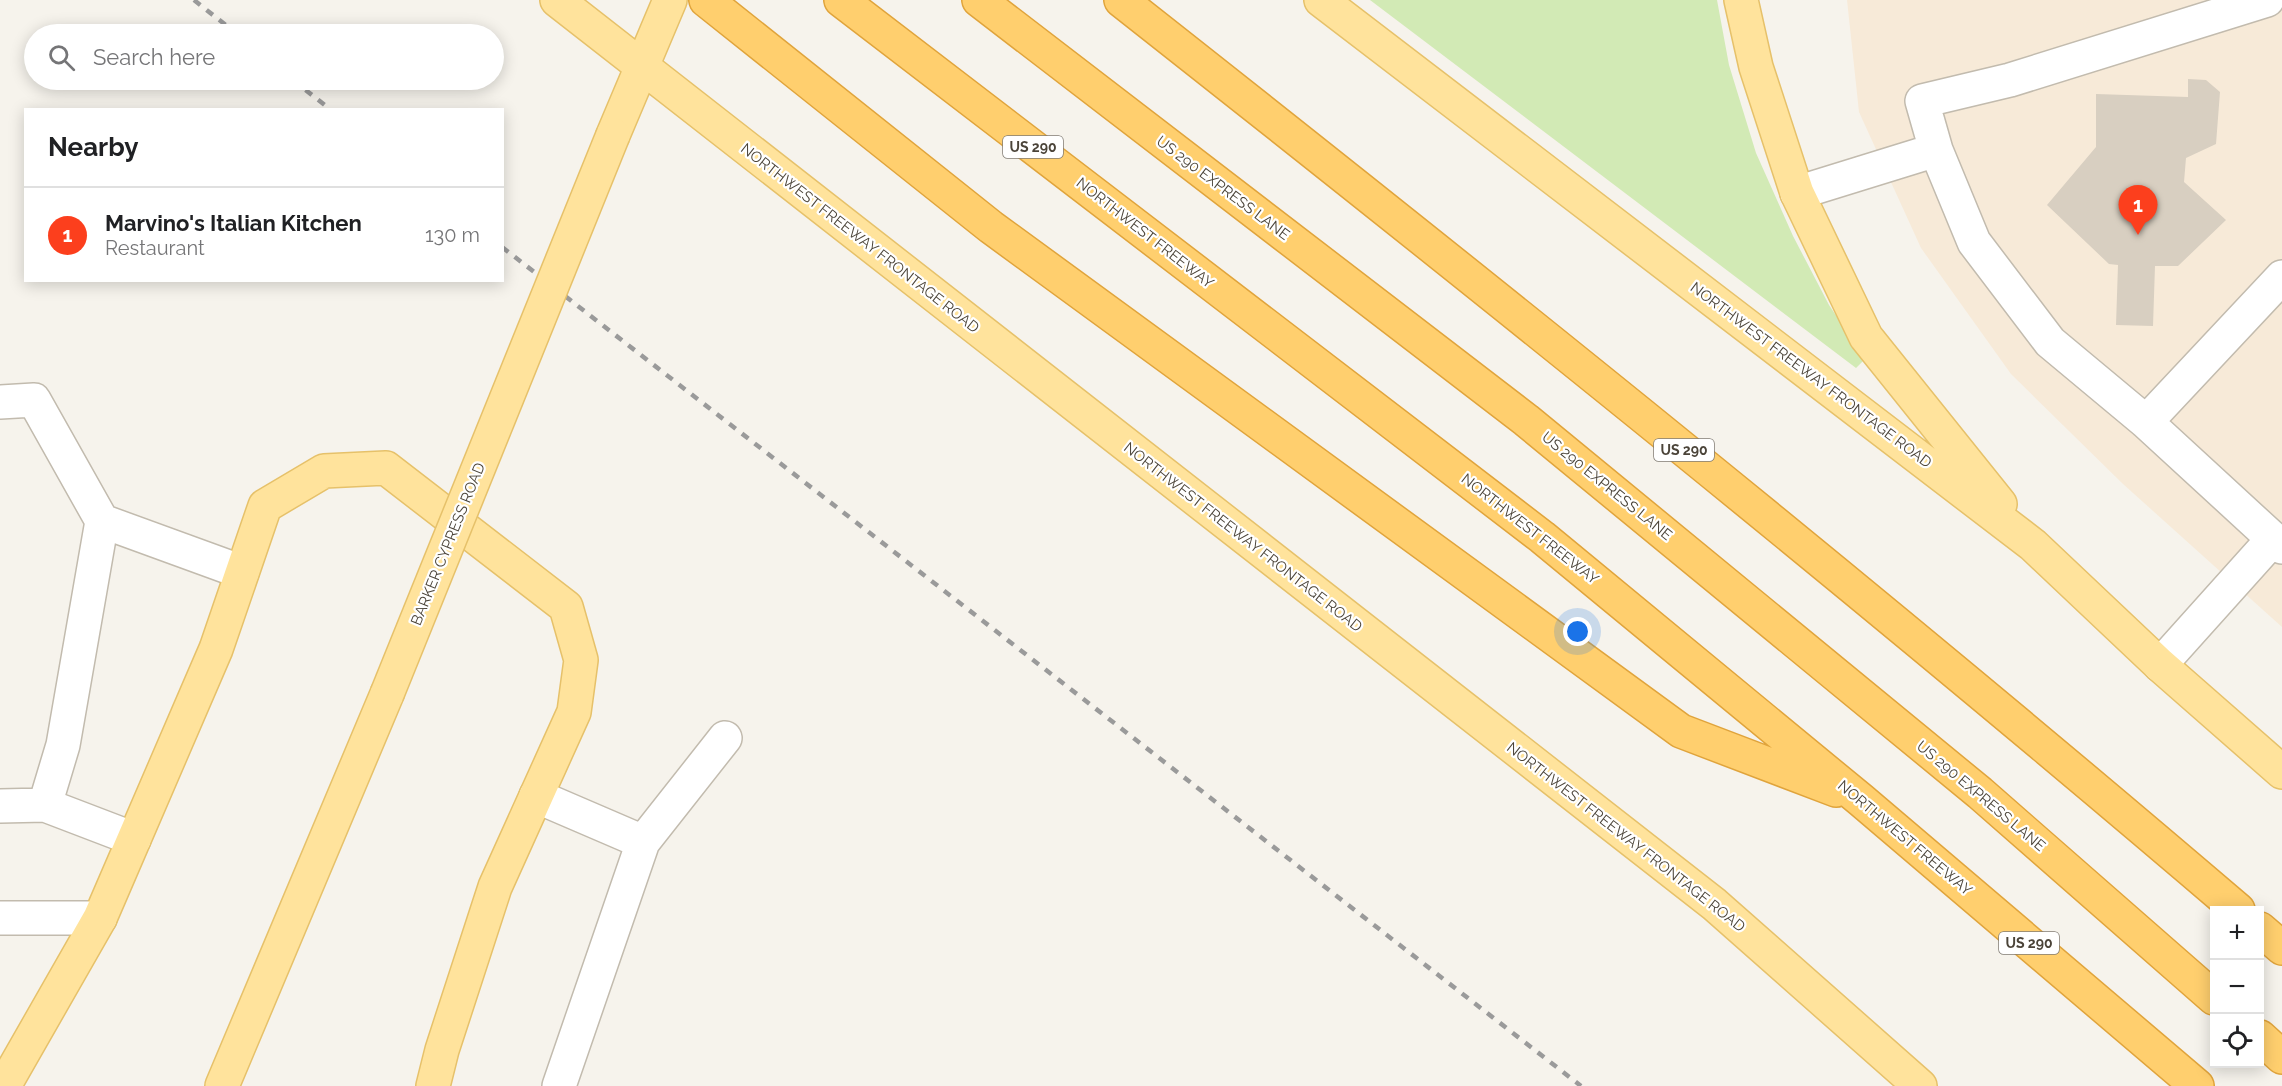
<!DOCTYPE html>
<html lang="en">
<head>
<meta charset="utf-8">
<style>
	:root { --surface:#fff; --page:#f6f6f6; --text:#202124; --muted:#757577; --line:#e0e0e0; --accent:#fc3f1d }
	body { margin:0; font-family:Raleway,sans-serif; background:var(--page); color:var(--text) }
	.controls { position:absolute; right:18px; bottom:18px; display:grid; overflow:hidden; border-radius:0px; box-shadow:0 3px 15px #0003 }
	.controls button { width:54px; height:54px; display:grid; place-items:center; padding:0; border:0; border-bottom:2px solid var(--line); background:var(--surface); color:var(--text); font:30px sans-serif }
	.you { position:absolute; left:1578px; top:632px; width:21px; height:21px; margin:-15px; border:4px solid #fff; border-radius:50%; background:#1a73e8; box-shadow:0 0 0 9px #1a73e833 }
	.badge { display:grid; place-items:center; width:39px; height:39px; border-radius:50%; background:var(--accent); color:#fff; font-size:20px; font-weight:700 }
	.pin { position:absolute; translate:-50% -50px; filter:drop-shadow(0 2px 3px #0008) }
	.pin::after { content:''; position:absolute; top:32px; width:21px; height:18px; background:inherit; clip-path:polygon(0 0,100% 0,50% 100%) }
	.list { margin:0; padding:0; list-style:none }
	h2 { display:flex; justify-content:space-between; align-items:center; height:78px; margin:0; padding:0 24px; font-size:26px }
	h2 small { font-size:20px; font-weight:400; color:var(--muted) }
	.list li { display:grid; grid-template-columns:39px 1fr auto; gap:18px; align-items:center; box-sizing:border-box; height:96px; padding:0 24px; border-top:2px solid var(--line) }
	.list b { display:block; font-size:22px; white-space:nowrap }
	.list p { margin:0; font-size:20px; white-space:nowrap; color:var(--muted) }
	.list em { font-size:20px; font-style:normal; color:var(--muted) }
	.icon { flex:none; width:33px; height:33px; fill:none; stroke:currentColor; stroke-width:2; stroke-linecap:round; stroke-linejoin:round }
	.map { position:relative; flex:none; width:2282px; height:1086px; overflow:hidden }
	.search { position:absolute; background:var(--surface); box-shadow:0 3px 15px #0003; left:24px; top:24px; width:480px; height:66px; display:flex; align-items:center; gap:15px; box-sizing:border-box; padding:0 21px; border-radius:33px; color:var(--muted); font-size:22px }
	.panel { position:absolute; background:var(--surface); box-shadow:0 3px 15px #0003; left:24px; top:108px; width:480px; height:174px; border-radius:0px }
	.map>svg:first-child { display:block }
	.commercial { fill:#f7ead8 }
	.green { fill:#d2eab5 }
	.building { fill:#d8cfc1 }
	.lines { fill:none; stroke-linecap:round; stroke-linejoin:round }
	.minor-casing { stroke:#c2bbae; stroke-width:36 }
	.major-casing { stroke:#e6c16a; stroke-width:36 }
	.highway-casing { stroke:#e0a43c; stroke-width:36 }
	.minor { stroke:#fff; stroke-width:33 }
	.major { stroke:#ffe39c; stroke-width:33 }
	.highway { stroke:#ffcf6e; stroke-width:33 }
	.rail { stroke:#9a9a9a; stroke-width:4.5; stroke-dasharray:8 8; stroke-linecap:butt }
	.major-bridge-casing { stroke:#e6c16a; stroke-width:36; stroke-linecap:butt }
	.major-bridge { stroke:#ffe39c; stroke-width:33 }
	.labels { text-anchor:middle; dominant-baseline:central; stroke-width:4.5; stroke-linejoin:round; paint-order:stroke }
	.shield { fill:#fff; stroke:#817c74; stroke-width:1.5 }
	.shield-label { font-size:14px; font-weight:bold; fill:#4b4439 }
	.street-label { font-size:15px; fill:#4b4439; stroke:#fff }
</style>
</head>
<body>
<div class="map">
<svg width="2282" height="1086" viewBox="0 0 2282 1086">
	<rect width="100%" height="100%" fill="#f6f3ec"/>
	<path class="commercial" d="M1847,0H2282V627L2123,484L2011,374L1921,248L1859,112Z"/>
	<path class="green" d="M1370,0H1717L1729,65L1756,153L1793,236L1829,305L1865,359L1856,368Z"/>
	<path class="building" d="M2188,79L2206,80L2220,92L2216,144L2186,158L2184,182L2226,220L2178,266H2155L2153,326L2116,325L2118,265L2109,264L2047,205L2096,147V94L2188,97Z"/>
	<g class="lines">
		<defs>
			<path id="minor" d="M1936,150L1974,242L2050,342L2146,422L2282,547
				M1797,193L1936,150L1922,101L2010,80L2267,0
				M0,402L34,400L102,521L242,572
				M2146,422L2282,277
				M2160,665L2273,539
				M536,796L643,842L559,1086
				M45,805L63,745L102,521
				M0,806L45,805L134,839
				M643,842L725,738
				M0,918H100"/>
			<path id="major" d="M557,0L1714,904L1920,1086
				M1321,0L2033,545L2160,665L2282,772
				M1741,0L1756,67L1797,193L1866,337L2000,504
				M613,135L670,0
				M4,1086L100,918L216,649L265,506L324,471L386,468L566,607L581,660L574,712L495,887L442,1050L433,1086
				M222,1086L387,694"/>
			<path id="highway" d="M706,0L991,227L1681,731L1836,790
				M841,0L1542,537L1861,800L2197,1086
				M979,0L1526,420L1980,793L2214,998
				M1121,0C1498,297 1873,598 2238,910
				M2260,929L2282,948
				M2260,1037L2282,1057"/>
		</defs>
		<use href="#minor" class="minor-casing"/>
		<use href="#major" class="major-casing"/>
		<use href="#highway" class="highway-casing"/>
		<use href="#minor" class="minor"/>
		<use href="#major" class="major"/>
		<use href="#highway" class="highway"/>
		<path class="rail" d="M194,0L237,34
			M293,80L331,110
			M502,247L1581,1086"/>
		<defs>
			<path id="major-bridge" d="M387,694L613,135"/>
		</defs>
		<use href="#major-bridge" class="major-bridge-casing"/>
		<use href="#major-bridge" class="major-bridge"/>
	</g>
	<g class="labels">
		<g class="shield">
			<rect x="1003" y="136" width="60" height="22" rx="4.5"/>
			<rect x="1654" y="439" width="60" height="22" rx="4.5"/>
			<rect x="1999" y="932" width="60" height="22" rx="4.5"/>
		</g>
		<g class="shield-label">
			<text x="1033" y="147">US 290</text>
			<text x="1684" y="450">US 290</text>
			<text x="2029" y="943">US 290</text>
		</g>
		<g class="street-label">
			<text transform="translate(1223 188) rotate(37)">US 290 EXPRESS LANE</text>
			<text transform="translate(1145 233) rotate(38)">NORTHWEST FREEWAY</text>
			<text transform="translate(860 238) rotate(38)">NORTHWEST FREEWAY FRONTAGE ROAD</text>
			<text transform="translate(1811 375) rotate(37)">NORTHWEST FREEWAY FRONTAGE ROAD</text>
			<text transform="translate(1607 486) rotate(39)">US 290 EXPRESS LANE</text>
			<text transform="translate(1530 529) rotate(38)">NORTHWEST FREEWAY</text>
			<text transform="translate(1243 537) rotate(38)">NORTHWEST FREEWAY FRONTAGE ROAD</text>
			<text transform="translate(448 544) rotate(-68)">BARKER CYPRESS ROAD</text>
			<text transform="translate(1981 796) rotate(40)">US 290 EXPRESS LANE</text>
			<text transform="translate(1626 837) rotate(38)">NORTHWEST FREEWAY FRONTAGE ROAD</text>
			<text transform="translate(1905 838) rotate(40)">NORTHWEST FREEWAY</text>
		</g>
	</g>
</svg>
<div class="controls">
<button>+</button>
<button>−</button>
<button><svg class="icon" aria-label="locate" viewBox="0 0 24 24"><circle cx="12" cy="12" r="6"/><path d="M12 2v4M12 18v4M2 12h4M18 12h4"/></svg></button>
</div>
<div class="you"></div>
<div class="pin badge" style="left:2138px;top:235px">1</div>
<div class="search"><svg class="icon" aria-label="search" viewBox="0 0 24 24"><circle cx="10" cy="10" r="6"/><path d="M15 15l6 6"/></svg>Search here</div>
<section class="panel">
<h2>Nearby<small></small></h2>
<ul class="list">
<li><span class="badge">1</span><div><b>Marvino's Italian Kitchen</b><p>Restaurant</p></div><em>130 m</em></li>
</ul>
</section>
</div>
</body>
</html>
